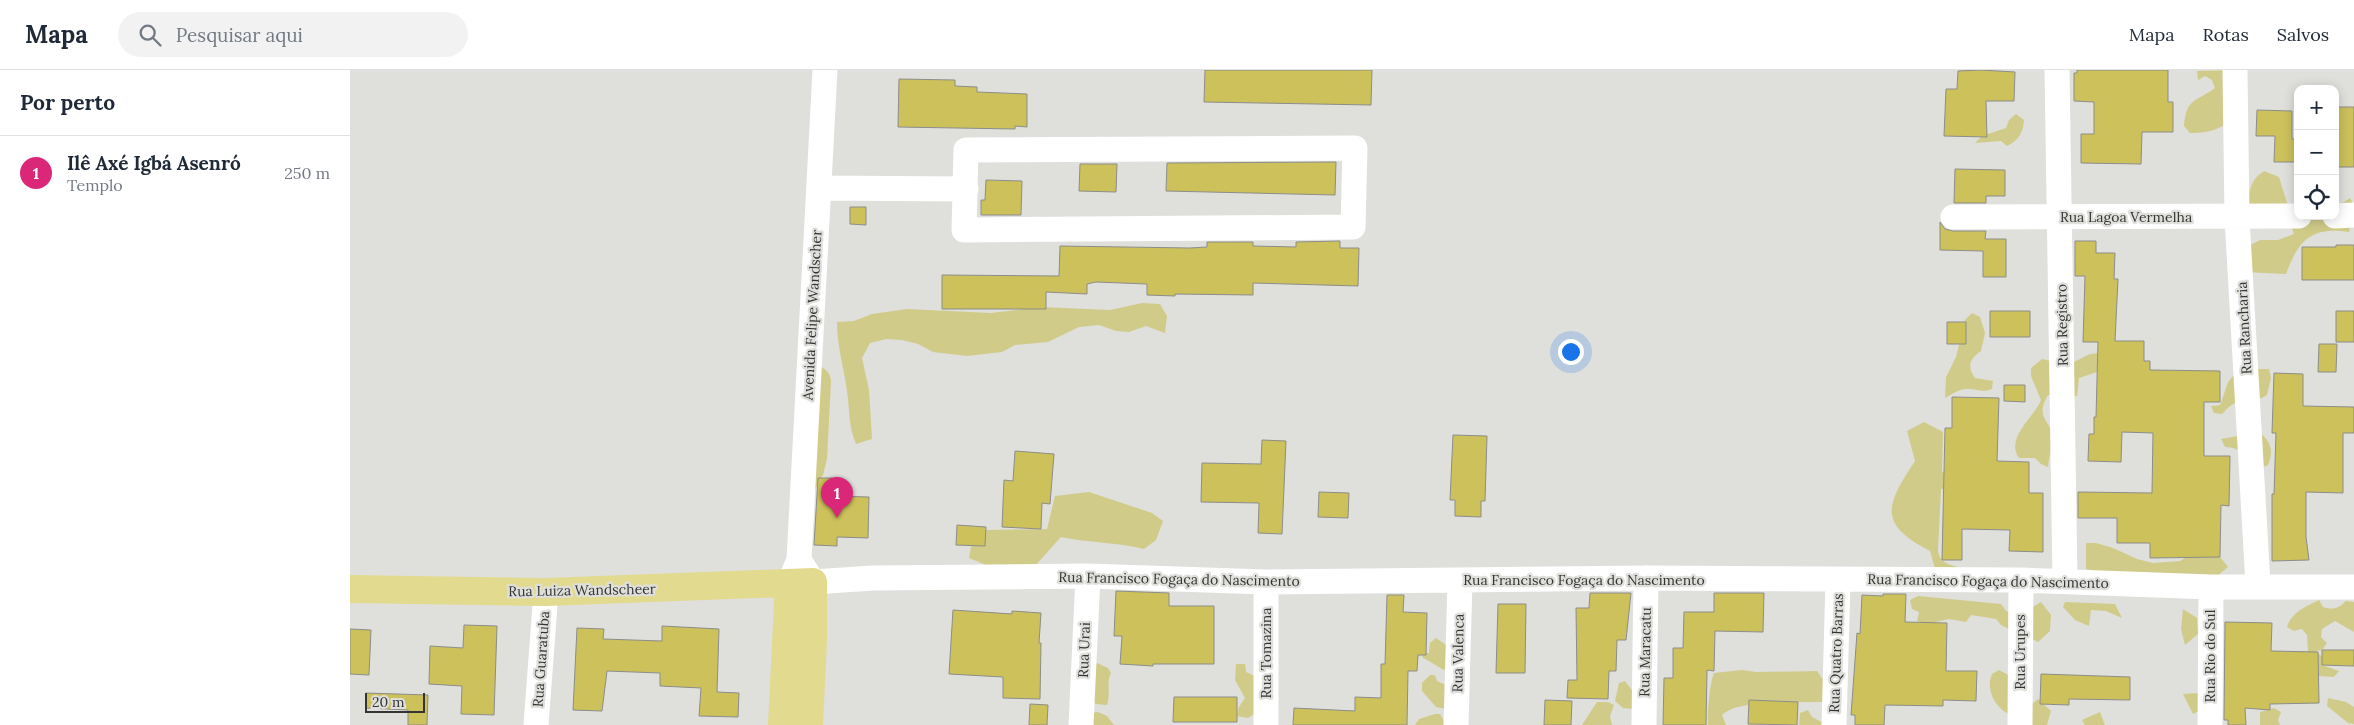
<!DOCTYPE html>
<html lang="pt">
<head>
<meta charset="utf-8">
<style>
	:root { --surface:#fff; --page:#f2f2f3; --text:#1f2937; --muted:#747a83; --line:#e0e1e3; --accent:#db2777 }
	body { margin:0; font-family:Lora,serif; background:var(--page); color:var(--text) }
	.controls { position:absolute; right:15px; top:15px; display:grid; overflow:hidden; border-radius:10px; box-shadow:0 2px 12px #0003 }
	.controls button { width:45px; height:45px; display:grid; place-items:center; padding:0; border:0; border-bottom:1px solid var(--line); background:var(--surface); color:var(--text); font:25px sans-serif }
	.scale { position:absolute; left:15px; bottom:12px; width:60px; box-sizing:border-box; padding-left:5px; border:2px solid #343433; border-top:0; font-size:14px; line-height:18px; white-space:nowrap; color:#343433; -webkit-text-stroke:4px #dfdfdc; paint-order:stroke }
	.you { position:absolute; left:1220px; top:281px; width:18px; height:18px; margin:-12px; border:4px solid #fff; border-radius:50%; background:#1a73e8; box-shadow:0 0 0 8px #1a73e833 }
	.badge { display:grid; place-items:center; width:32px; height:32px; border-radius:50%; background:var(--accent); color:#fff; font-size:16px; font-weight:700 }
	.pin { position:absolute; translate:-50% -41px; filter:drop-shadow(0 1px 2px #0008) }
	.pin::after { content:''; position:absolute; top:26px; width:18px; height:15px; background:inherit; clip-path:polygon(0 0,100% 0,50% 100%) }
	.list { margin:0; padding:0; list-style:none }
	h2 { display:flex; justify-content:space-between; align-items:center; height:65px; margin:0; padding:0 20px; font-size:21px }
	h2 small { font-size:16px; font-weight:400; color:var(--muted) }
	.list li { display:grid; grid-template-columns:32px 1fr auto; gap:15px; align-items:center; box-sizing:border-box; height:75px; padding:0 20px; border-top:1px solid var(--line) }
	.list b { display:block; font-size:19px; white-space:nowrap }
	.list p { margin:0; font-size:16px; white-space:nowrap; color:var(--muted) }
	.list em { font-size:16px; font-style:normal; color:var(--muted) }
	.icon { flex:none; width:28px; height:28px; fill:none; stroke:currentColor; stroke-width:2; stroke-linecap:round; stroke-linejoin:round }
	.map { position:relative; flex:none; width:2004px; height:655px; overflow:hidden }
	header { display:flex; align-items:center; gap:30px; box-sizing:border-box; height:70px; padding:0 25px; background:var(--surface); border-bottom:1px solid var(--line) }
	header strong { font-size:24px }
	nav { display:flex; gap:28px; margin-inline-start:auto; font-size:18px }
	.search { width:350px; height:45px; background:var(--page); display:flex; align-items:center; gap:12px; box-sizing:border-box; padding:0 18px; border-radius:28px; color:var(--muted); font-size:19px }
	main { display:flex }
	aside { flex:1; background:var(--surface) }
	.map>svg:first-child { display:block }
	.green { fill:#d1cb8a }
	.building { fill:#ccc15b; stroke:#8d8d8a }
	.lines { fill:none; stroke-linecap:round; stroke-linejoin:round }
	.minor { stroke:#fff; stroke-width:25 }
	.major { stroke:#e2db8f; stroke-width:28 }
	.labels { text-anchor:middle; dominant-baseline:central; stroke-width:4.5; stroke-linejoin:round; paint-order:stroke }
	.street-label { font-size:14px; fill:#343433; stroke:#dfdfdc }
</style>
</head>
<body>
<header>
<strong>Mapa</strong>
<div class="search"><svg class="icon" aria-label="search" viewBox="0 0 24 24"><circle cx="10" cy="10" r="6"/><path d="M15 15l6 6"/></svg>Pesquisar aqui</div>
<nav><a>Mapa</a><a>Rotas</a><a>Salvos</a></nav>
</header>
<main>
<aside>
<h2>Por perto<small></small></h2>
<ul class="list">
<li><span class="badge">1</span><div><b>Ilê Axé Igbá Asenró</b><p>Templo</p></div><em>250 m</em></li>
</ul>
</aside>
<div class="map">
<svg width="2004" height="655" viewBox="0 0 2004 655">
	<rect width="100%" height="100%" fill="#dfdfdc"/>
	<path class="green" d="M1886,0L1879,52C1867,61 1854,63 1840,63L1834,56C1836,28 1846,32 1865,18L1862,10L1855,6L1848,10L1847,1Z
		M1666,44L1674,50C1673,63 1669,70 1657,76L1651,71L1625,73L1632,66L1656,58L1659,50Z
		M1914,101L1929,107L1937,133L1948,146H1985V138L2000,128L2004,135L1999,162C1961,156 1948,171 1936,204L1893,202L1895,178L1910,170H1928L1944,164L1941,156L1899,144C1898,126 1898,111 1914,101Z
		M792,233L810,234L817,246L815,263L796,256L779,262L766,261L749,255L729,257L698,272L665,275L652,282L617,286L583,282L568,274L552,270L536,269L520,273L512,288L519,320L522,369L506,374C498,355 500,341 497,321C494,298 487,276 487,252L504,251L522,244L557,239L641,243L691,237L760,240Z
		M1622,243L1630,247L1635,263L1631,281C1619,289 1617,297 1625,308L1643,311L1642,319C1632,323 1628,319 1618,319C1610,318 1602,324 1595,328L1596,307L1606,287L1615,250Z
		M1749,283L1753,297L1747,302L1729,308L1727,326L1698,325C1683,350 1704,351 1702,369C1701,379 1699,388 1698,397L1691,394L1685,388H1669C1655,368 1683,349 1691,330L1681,306V298L1692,289L1718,295L1740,284Z
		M465,295C475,298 480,301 481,311L477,389L473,405L465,420Z
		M1902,299H1919L1921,308L1917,325C1899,337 1892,321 1872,344L1864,343L1861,336L1870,335C1880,312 1874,305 1902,299Z
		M1574,352L1593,362L1592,402H1610L1601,418L1591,419L1588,481C1590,494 1601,495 1612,498L1588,509L1580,481C1527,454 1536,435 1565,391L1557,361Z
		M1905,359C1919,369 1925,378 1918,395L1910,398C1899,388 1890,377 1875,377L1871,369L1888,366Z
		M739,422L802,443L813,451L806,470L794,479C766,472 739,473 711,467L684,497L636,495L619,488L622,471L636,460L697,459L705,426Z
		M1736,473H1746L1763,478L1787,489L1803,493L1830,491L1838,486L1870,487L1878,497L1865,508L1744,501L1736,499Z
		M1568,526L1651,534L1656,541L1664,543L1659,559L1651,555L1646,549L1621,545L1616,552L1599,549L1576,554L1567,551L1569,542L1562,539L1560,530Z
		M1969,530L1973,537C1983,540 1988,539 1996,531L2004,532V562L1985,551L1972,559L1971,567L1977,573L1972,580L1966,581L1972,587V595L1989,601L1984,607L1968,606L1958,583L1957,565L1952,559L1944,561L1937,557C1942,542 1955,537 1969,530Z
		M1691,532L1701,545L1700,561L1688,572L1675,565L1676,541Z
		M1715,532L1765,534L1772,548L1756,541L1741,540L1739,556L1725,550L1713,537Z
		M1833,539L1847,548L1848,564L1835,575L1831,559Z
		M1086,568L1102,579L1104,597L1094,600L1072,587L1073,583H1079L1080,573Z
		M747,593L758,598L761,603C756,611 761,625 757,635L746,634L742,631L743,597Z
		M886,594H895L896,602L911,609L906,643L898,648L887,646L889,637L895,628L885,610Z
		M1392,600L1406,602L1467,601L1476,614L1478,632H1409C1394,637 1384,635 1372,645L1376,655H1358C1357,644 1360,612 1364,603Z
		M1649,600L1664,608L1661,645C1646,639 1635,620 1642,604Z
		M1080,605H1085L1087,611L1100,617L1096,639L1086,637L1072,621V613Z
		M1275,611L1284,623L1283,639L1273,638L1265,631L1269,613Z
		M1849,623L1858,636L1843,644L1833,624Z
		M1978,628L1996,632L2004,637V654L1998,653L1977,636Z
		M1688,629L1701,641L1697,655H1677L1675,640Z
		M1247,632H1258L1264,635L1260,646L1262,655H1232Z
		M1924,638L1931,642L1928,650L1930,655H1910V642Z
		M1458,640L1462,647L1477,655H1449L1450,643Z
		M748,642L757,646L764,655H736L742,643Z
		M1750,642L1755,655H1735L1732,650Z
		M1085,644H1090L1096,655H1065L1069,649Z"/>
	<path class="building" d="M855,0H1022L1021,35L854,32Z
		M1631,0L1665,2L1664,31H1636L1637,67L1594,66L1596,19H1607L1608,1Z
		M1727,0H1818V32H1823V62H1792L1791,94L1731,93V64H1744V32L1724,31V3H1727Z
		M549,9L605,10V16L627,17V22L677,24V57L665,56V59L548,57Z
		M1985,37H2004V97H1985Z
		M1907,40L1942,41V69H1948V92H1924L1925,66H1906Z
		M986,92L985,125L816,121L817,93Z
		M730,94H767L766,122L729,121Z
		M1605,99L1655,100V126H1636V133H1604Z
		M636,110L672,111L671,145H631V130H635Z
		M500,137H516V155L500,154Z
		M1590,152L1595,159L1603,161H1636L1635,169H1656V207H1633V181L1590,180Z
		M990,171V178H1009L1008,216L903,213V225L825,224V226L797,225V214L746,212L737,214V224L696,222V239H592V205L709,206L710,176L840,178L857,177V172H903V176L946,177V172Z
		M1725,171H1746V183H1765L1764,209H1768L1765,271H1794V291H1800V300L1870,301V332H1854V386H1880L1879,436L1871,435L1870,487L1800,488V473H1767V448H1728V422L1802,423L1803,363L1772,362L1771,392L1738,391L1739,364H1744V347H1746L1748,272H1733L1735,206H1725Z
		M1986,175H2004V210H1952V177H1986Z
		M1640,241H1680V267H1640Z
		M1986,241H2004V272H1986Z
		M1597,252H1616V274H1597Z
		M1969,274H1987L1986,302H1968Z
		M1924,303L1953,304V336L2004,337V363H1993V423L1956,422V467L1959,490L1922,491V424H1924L1926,363H1922Z
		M1654,315H1675V332L1654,331Z
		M1602,327L1649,328L1647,391L1679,392V423H1693V482L1659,481L1660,460L1612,459V490H1592L1595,358H1602Z
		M1103,365L1137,366L1135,431H1131V447L1105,446V430H1100Z
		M912,370L936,371L932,464L908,463L909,433L851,432L852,393L911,394Z
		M665,381L704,384L700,434L692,433L691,459L652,457L654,410L663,411Z
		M468,408H482V426L519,427L518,468L487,467V476L464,475Z
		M969,422L999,423L998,448L968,447Z
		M607,455L636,457L635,476L606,475Z
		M766,521L819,523V536H864V594H803V596L770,594L772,566H764Z
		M1240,523H1281L1276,570H1267L1266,601H1259L1258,629L1217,628L1218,610H1227L1226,538H1239Z
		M1364,523H1414L1413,562L1365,561L1364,601L1357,600L1356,655H1313L1314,608H1323V578H1333L1334,542H1364Z
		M1533,524H1556L1555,552L1597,553L1596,601H1627L1626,631L1593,630V636L1535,635L1534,655H1505V645H1501L1507,563L1510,564L1512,525L1533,526Z
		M1037,525H1054L1053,542L1077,543L1076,585H1068L1067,601H1058L1057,655H943L944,638L1005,641V627L1031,628V594H1035Z
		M1148,534H1176L1175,603H1146Z
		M603,540L662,544V541L691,543L689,573H691L690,629L653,628V607L599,604Z
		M1875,552L1922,553L1921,581L1968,582L1969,633L1920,634V640L1895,638L1896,655H1878V650H1874Z
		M114,555L147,556L144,645L111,644L112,616L79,614L80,576L113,578Z
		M312,556L369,559L367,622L389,623L388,647L349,646L351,618L310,616V603L257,601L252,641L223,640L227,558L254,559L253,569L312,571Z
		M0,559L21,560L19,605L0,604Z
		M1972,580H2004V596L1972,595Z
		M1691,604L1780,607V630L1719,629V635L1690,634Z
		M16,623L78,625L77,655H58V640L16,638Z
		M824,627H887V652H823Z
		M1195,630L1222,631L1221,655H1194Z
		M1399,630L1448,632L1447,655L1398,654Z
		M680,634L698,635L697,655H679Z"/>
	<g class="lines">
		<path class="minor" d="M1707,0L1715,510
			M1885,0L1887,148L1908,515
			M1005,78L1003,157L614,160L616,80Z
			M469,118L616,119
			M1985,146L2004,145
			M1603,147L1949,146
			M449,490L463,512L523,508L738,506L916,512L1296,508L1671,510L1861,517H2004
			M443,504L449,490L475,0
			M186,655L196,522
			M731,655L738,506
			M916,655V512
			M1106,655L1110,511
			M1294,655L1296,508
			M1484,655L1488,510
			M1670,655L1671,510
			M1860,655L1861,517"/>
		<path class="major" d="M0,519L196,522L463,512V569L459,655
			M432,655L439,513"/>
	</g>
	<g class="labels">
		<g class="street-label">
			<text x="1776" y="147">Rua Lagoa Vermelha</text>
			<text transform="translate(462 245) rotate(-87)">Avenida Felipe Wandscher</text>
			<text transform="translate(1712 255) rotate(-91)">Rua Registro</text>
			<text transform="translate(1894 258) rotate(-93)">Rua Rancharia</text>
			<text transform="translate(829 509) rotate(1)">Rua Francisco Fogaça do Nascimento</text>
			<text x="1234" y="510">Rua Francisco Fogaça do Nascimento</text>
			<text transform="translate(1638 511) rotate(1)">Rua Francisco Fogaça do Nascimento</text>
			<text transform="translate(232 520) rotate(-1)">Rua Luiza Wandscheer</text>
			<text transform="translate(734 580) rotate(-88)">Rua Urai</text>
			<text transform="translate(1295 582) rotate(-89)">Rua Maracatu</text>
			<text transform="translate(1670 582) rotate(-90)">Rua Urupes</text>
			<text transform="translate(916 583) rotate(-90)">Rua Tomazina</text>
			<text transform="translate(1108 583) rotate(-89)">Rua Valenca</text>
			<text transform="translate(1486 583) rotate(-88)">Rua Quatro Barras</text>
			<text transform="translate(1860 586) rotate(-90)">Rua Rio do Sul</text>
			<text transform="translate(191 589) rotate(-86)">Rua Guaratuba</text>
		</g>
	</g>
</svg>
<div class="controls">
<button>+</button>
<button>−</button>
<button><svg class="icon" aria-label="locate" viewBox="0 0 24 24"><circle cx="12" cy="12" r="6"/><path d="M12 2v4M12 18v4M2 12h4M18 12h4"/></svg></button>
</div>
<div class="scale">20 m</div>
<div class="you"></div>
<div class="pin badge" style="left:487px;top:448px">1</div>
</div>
</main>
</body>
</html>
